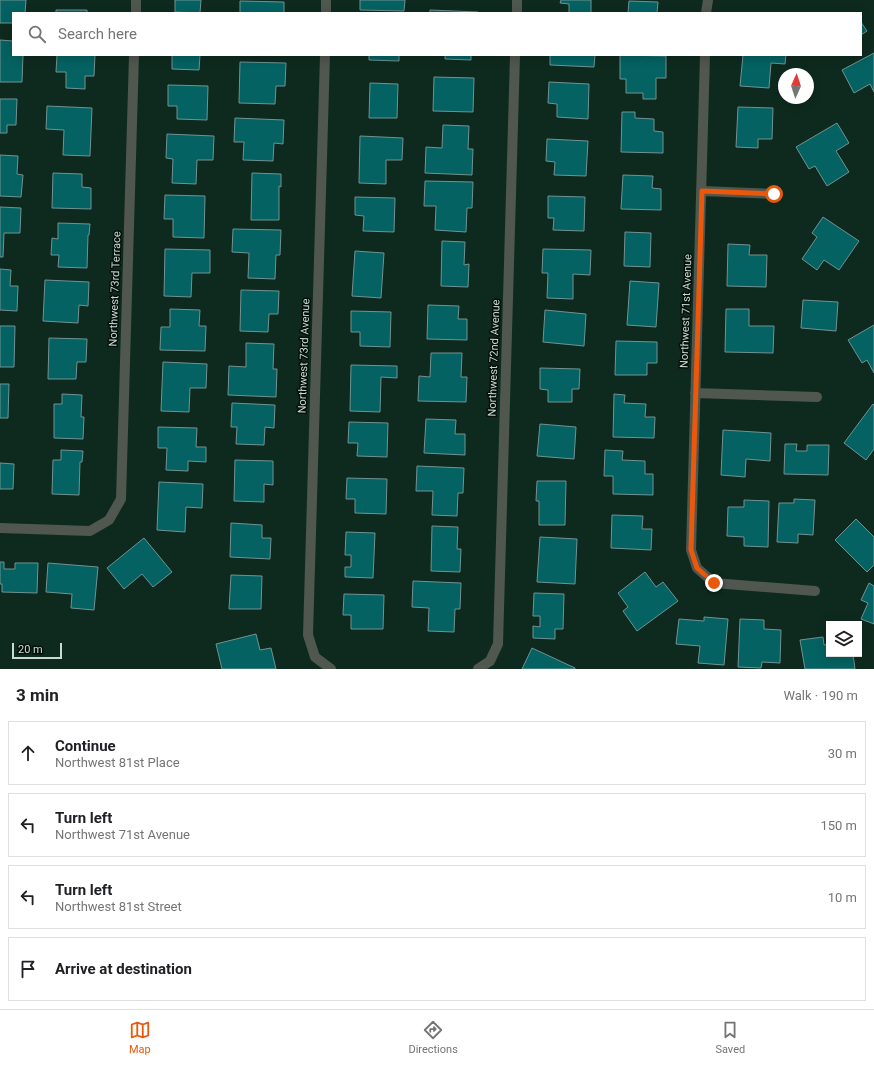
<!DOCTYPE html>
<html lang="en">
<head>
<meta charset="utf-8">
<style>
	:root { --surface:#fff; --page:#f2f2f2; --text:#202124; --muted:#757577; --line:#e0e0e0; --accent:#ea580c }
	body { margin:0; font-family:Roboto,sans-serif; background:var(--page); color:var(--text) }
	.controls { position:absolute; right:12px; bottom:12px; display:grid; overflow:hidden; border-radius:0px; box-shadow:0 2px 10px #0003 }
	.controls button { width:36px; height:36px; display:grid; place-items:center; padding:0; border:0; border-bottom:1px solid var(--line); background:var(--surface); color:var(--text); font:20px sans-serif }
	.compass { position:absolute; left:778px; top:68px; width:36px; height:36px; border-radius:50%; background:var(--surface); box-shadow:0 2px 10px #0003; rotate:3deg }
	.scale { position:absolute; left:12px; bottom:10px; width:50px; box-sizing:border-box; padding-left:4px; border:2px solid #cadad3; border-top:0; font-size:11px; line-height:14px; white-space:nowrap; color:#cadad3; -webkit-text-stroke:3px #05100b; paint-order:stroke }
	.stop { position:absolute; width:12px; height:12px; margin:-9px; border:3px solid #ea580c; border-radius:50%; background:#fff }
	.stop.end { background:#ea580c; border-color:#fff; box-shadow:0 1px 4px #0008 }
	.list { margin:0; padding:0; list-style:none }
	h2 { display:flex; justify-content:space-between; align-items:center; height:52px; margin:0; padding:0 16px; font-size:17px }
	h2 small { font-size:13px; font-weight:400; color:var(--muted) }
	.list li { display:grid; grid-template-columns:26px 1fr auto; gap:12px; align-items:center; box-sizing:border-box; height:64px; margin:0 8px 8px; padding:0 8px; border:1px solid var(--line); border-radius:0px }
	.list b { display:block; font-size:15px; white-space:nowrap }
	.list p { margin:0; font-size:13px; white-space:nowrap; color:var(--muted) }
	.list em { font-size:13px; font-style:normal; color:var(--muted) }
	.icon { flex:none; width:22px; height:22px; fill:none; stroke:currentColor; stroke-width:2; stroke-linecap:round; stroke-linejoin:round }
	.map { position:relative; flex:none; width:874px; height:669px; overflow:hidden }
	.search { position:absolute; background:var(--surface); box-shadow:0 2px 10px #0003; left:12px; right:12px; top:12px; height:44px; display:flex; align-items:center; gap:10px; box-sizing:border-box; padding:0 14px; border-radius:0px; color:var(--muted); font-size:15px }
	.sheet { height:340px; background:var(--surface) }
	nav { display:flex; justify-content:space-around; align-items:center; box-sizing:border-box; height:56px; border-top:1px solid var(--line); background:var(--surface); font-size:11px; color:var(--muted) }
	nav a { display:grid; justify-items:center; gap:2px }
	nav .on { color:var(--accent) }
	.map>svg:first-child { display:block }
	.building { fill:#056262; stroke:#709392 }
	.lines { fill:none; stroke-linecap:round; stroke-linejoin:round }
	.minor { stroke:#50574e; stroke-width:10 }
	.route { stroke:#ea580c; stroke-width:5 }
	.labels { text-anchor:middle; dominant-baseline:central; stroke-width:3; stroke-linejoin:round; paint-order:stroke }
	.street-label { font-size:11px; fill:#cadad3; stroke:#05100b }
</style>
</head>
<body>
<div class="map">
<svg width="874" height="669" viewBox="0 0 874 669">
	<rect width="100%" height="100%" fill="#0e2a1f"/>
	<path class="building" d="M0,0H26L25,13H13V23H0Z
		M175,0H201L200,13L175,12Z
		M360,0H405L404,11L360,10Z
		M561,0H591V13H569V4L560,3Z
		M240,1L284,2V13H240Z
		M629,1L658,2L657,13H628Z
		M56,10H87V13H56Z
		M430,10L478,12V13H430Z
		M861,22L867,31L861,35Z
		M0,40L13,41V55H23L22,82H0Z
		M874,53V92L870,84L854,93L842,70Z
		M57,55H95L94,76H85V89L66,88V72H56Z
		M172,55H200L199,70L172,69Z
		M369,55H399V61L369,60Z
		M445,55H471V60L445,59Z
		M550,55H595L594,67L550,65Z
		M620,55L666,56V78H656V99H643V93H626V79H620Z
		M743,55H786L785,64L771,63L769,88L740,86Z
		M240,62L286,63L285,86H276L275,104L239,103Z
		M434,77L474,78L473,112L433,111Z
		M549,82L589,84L588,119L557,117V104L548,103Z
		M370,83L398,84L397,118H369Z
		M168,85L208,86L207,120L177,119V106H168Z
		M0,99H17L16,125H7V133H0Z
		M47,106L92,108L90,156L63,155L64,130L46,129Z
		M738,107L773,108L772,139H758V148L736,147Z
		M622,112H635V118L654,119V131L663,132V153L621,152Z
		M235,118L284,120L283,144L274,143L273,161L243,160L244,142H234Z
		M837,123L849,143L836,151L849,172L827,186L815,166L809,169L796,147Z
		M443,125L469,126L468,149H473L472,175L425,173L426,147L442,148Z
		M167,134L214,136L213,160H197L196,184L172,183L173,159L166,158Z
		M360,136L403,138L402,160H386V184L359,183Z
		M547,139L588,141L586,176L554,175L555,162L546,161Z
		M0,155L18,156L17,174L23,175L21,197L0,196Z
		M53,173L82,174V187L91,188V209L52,208Z
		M252,173L281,174V187L279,186V220H251Z
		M623,175L653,176L652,188L661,189V210L621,209Z
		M425,181L473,182L472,208H467L466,232L435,230L436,206H424Z
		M165,195L205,196L204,238L173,237V219H164Z
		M548,196L585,197L584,231L553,230L554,218H548Z
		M355,197L395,198L394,232L363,231L364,216L355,215Z
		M0,207L21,208L20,233H4L3,257H0Z
		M823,217L859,241L839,270L824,260L817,270L802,259L817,237L812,233Z
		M58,223L90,224L89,235H88L87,268L58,267L59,255H51L52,238L58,239Z
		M233,229L281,230L280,255H276L275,279L248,278L249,253L232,252Z
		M625,232L651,233L650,267L624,266Z
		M442,241L465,242L464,265L469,264L468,287L441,286Z
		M728,244L750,245L749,255H767L766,287L727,286Z
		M165,249L210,250V273H192L191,297L164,296Z
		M543,249L591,250L590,275L573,274V299L547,298L548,273H542Z
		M355,251L384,253L381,298L352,296Z
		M0,269L11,270L10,286H18L17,311L0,310Z
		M45,280L89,282L88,306L79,305L78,323L43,321Z
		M630,281L659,283L656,327L627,325Z
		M241,290L279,291L278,314H269L268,332L240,331Z
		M803,300L838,302L836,331L801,328Z
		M428,305L459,306L458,319H467V340L427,339Z
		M170,309L200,310L199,326H206L205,351L160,350L161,327H170Z
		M726,309H749V326H774L773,353L725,352Z
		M545,310L586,314L584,346L543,342Z
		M351,311L391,312L390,347L360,346V332H351Z
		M874,325V373L867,360L862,363L848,340Z
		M0,326H15L14,367H0Z
		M49,338L87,339L86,362H77L76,379H48Z
		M616,341L657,342V363H647V375H615Z
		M246,343L274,344L273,369H277L276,397L228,395L229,366L246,367Z
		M431,353H462L461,377H467L466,402L418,401L419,376L430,377Z
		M163,362L207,364L206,388H190L189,412L161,411Z
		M351,365L397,366V378L381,377L380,412L350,411Z
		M540,368L580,369L579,389H572V402H548V390L540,389Z
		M0,384H9L8,418H0Z
		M62,394L82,395L81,417H84L83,439L54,438V404H62Z
		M614,394L625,395L624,403L646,404L645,417H655L654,438L613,437Z
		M232,403L275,405L274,428L265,427L264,445L236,444L237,427H231Z
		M873,404L874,405V449L866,460L844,443Z
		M426,419L456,420L455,434H465V455L424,453Z
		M349,422L388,423L387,457L357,456L358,443H348Z
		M540,424L576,427L574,459L537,456Z
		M158,427L197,428L196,447H206V462L188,461V471L166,470L167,448H158Z
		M723,430L771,433L770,461L746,459L745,477L721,475Z
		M785,444H797L796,451H807V445H829L828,475L784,474Z
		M61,450L83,451L82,462H80L79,495L52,494L53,460H61Z
		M605,450L623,451L622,460L645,461V474H653V495L613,494V476H604Z
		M235,460L273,461V485L264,484V502L234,501Z
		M0,463L14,464L13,489H0Z
		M417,466L464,468L463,493H458L457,516L432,515L433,491H416Z
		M347,478L387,479L386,514L355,513V499H346Z
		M537,481H566L565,525H539V501H536Z
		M159,482L203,484L202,508L186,507L185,532L157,530Z
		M794,499L815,500L813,535L798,534V543L777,542L779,503H794Z
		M744,500L769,501L768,547L744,546V537L727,536L728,507H744Z
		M612,515L643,516L642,529H652L651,550L611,548Z
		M856,519L874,537V565L867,572L835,540Z
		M231,523L262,525V538H271L270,559L230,557Z
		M432,526L458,527L457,549H461L460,572L431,571Z
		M346,532L375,533L373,578L345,577V567H351V555H345Z
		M540,537L577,539L575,584L537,582Z
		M144,538L172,572L153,587L142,574L124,589L107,568Z
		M0,562H4V569H15V563H38L37,593L2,592V584H0Z
		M48,563L98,567L94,610L71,608L72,594L46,592Z
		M645,572L656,587L663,582L678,601L637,631L623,611L628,607L618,593Z
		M231,575L262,576L261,609H229Z
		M413,581L461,583L460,609H455L454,632L428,631L429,608L412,607Z
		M869,583L874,586V624L861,619L868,603L861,600Z
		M534,593L564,594L563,629H555V639L533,638V626L540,627V616H533Z
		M344,594L384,595L383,629H351V615H343Z
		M704,617L728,619L724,665L698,663L700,646L676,644L679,619L704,621Z
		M740,619L764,620V629L781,630L780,663L762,662L761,668L738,667Z
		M256,634L260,650L271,648L276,669H222L216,644Z
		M823,637L824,645L829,644V654H853L855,669H805L800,640Z
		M532,648L575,668V669H522Z"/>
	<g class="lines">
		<path class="minor" d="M136,13V0
			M326,13V0
			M517,13V0
			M706,13L708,0
			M325,55L308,635L315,657L331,669
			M705,55L691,550L697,568L714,583L815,591
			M702,191L774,194
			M695,393L817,397
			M0,528L90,531L109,520L121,499L134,55
			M478,669L490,661L498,644L515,55"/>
	</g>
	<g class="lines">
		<path class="route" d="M714,583L697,568L691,550L702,191L774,194"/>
	</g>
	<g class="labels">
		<g class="street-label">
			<text transform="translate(115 289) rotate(-88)">Northwest 73rd Terrace</text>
			<text transform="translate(686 311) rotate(-88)">Northwest 71st Avenue</text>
			<text transform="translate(304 356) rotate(-88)">Northwest 73rd Avenue</text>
			<text transform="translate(494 358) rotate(-88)">Northwest 72nd Avenue</text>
		</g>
	</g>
</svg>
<div class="controls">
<button><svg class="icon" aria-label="layers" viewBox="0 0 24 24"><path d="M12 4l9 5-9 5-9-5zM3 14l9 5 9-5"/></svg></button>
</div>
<svg class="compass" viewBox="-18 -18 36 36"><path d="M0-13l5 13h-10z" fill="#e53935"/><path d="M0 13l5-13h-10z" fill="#757577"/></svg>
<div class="scale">20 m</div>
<div class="stop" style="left:774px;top:194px"></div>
<div class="stop end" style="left:714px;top:583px"></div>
<div class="search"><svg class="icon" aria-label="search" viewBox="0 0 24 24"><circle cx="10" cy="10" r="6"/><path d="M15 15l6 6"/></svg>Search here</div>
</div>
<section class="sheet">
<h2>3 min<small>Walk · 190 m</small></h2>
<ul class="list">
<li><svg class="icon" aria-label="ahead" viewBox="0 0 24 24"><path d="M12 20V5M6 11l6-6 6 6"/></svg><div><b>Continue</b><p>Northwest 81st Place</p></div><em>30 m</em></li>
<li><svg class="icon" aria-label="left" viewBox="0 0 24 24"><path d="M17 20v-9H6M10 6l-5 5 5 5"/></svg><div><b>Turn left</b><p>Northwest 71st Avenue</p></div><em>150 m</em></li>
<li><svg class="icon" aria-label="left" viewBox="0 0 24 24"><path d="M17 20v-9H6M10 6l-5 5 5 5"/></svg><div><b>Turn left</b><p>Northwest 81st Street</p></div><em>10 m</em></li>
<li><svg class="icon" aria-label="arrive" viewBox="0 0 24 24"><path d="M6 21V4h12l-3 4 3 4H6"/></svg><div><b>Arrive at destination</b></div></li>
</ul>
</section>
<nav>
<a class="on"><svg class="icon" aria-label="map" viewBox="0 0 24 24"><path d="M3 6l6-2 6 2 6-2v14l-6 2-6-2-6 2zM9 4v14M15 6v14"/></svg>Map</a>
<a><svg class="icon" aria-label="directions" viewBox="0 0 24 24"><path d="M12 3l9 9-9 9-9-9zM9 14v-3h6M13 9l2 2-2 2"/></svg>Directions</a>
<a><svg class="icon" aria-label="saved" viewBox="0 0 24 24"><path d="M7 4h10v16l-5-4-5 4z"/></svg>Saved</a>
</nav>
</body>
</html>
